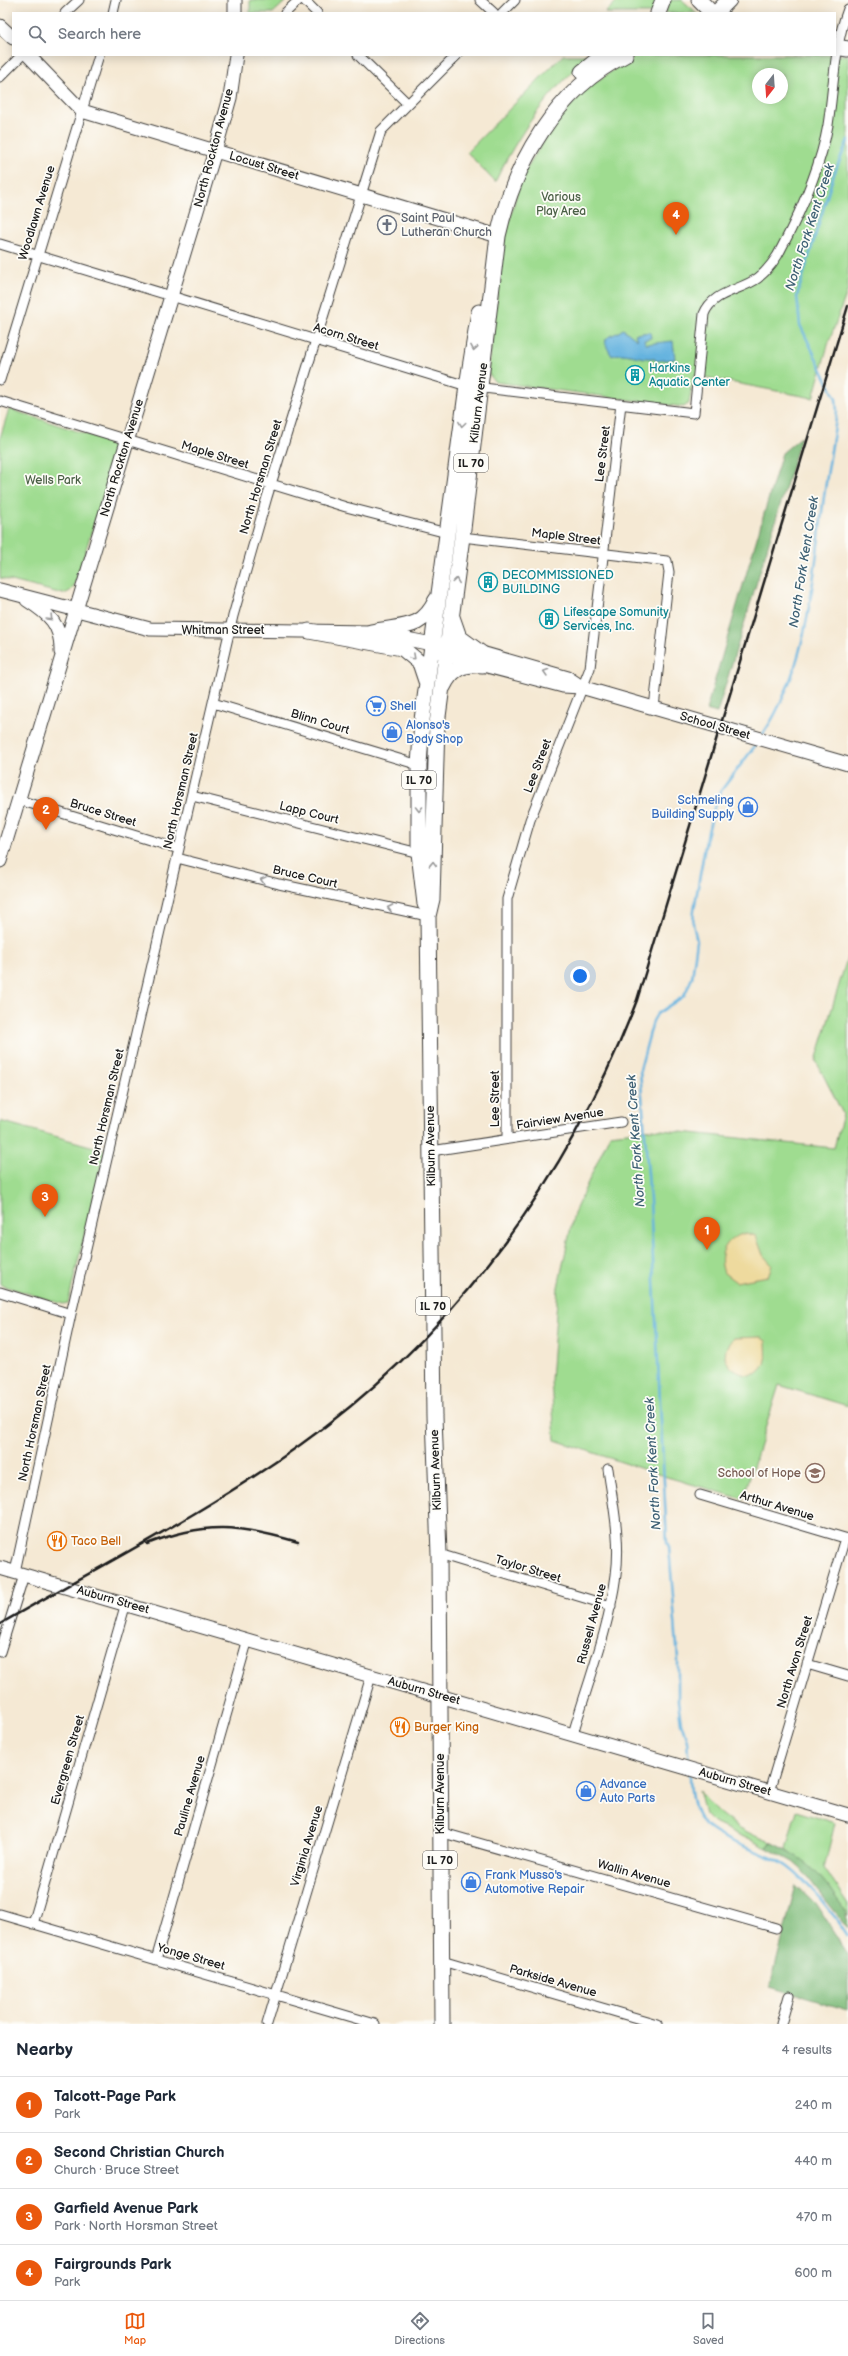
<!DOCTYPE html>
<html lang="en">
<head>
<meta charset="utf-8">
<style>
	:root { --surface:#fff; --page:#f2f2f3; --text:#1f2937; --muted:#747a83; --line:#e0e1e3; --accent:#ea580c }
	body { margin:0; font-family:"Balsamiq Sans",sans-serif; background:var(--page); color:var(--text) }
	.compass { position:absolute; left:752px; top:68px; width:36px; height:36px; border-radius:50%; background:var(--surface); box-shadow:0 2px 10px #0003; rotate:197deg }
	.you { position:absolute; left:580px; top:976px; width:14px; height:14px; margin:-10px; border:3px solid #fff; border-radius:50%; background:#1a73e8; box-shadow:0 0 0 6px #1a73e833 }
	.badge { display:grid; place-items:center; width:26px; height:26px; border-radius:50%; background:var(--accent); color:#fff; font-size:13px; font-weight:700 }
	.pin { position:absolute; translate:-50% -33px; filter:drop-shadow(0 1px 2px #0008) }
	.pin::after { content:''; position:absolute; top:21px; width:14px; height:12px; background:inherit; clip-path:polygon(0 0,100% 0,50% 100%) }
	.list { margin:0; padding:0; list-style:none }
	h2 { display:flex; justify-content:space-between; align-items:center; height:52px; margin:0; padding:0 16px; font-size:17px }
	h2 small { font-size:13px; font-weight:400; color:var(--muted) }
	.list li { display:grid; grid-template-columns:26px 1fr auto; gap:12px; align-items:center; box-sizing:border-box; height:56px; padding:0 16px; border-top:1px solid var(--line) }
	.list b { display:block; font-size:15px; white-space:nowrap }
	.list p { margin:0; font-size:13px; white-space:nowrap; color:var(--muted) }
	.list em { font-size:13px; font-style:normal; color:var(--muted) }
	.icon { flex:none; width:22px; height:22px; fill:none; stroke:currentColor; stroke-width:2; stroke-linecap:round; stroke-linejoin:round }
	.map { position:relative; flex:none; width:848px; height:2024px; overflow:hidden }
	.search { position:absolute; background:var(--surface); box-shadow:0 2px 10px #0003; left:12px; right:12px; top:12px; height:44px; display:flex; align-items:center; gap:10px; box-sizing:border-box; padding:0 14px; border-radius:0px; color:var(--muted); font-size:15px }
	.sheet { height:276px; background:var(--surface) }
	nav { display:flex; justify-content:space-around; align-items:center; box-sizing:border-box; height:56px; border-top:1px solid var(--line); background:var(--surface); font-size:11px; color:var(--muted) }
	nav a { display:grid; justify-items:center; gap:2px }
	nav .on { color:var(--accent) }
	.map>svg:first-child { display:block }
	.green { fill:#9fdc90; stroke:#5e7c56; fill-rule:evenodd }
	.forest { fill:#7fbc7a; stroke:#4e6c4b }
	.sand { fill:#eeda9e; stroke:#857b5d }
	.water { fill:#65b3df; stroke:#40687e }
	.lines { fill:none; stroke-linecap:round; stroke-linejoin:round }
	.stream { stroke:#65b3df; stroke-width:2.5 }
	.street-casing { stroke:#3d3b38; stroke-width:11 }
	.secondary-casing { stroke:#3d3b38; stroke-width:15 }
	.primary-casing { stroke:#3d3b38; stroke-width:17 }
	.street { stroke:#fff; stroke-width:9 }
	.secondary { stroke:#fff; stroke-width:13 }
	.primary { stroke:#fff; stroke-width:15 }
	.rail { stroke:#1c1c1c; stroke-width:2.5 }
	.oneway { stroke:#999 }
	.labels { text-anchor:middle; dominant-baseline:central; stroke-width:3.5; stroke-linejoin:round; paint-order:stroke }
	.shield { fill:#fdfcf7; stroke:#605f5e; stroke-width:1 }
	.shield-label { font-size:11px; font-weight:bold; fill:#1c1c1c }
	.street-label { font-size:12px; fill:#1c1c1c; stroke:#fdfcf7 }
	.park-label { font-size:12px; fill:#4a5f45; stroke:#fdfcf7 }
	.worship-label { font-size:12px; fill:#5b616d; stroke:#fdfcf7; text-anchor:start }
	.culture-label { font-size:12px; fill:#0d838f; stroke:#fdfcf7; text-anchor:start }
	.shop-label { font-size:12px; fill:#366cbe; stroke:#fdfcf7; text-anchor:start }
	.education-label { font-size:12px; fill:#785e54; stroke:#fdfcf7; text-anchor:end }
	.food-label { font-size:12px; fill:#c56008; stroke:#fdfcf7; text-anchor:start }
	.water-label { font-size:13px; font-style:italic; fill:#3d6074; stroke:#fdfcf7 }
</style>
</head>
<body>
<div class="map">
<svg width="848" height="2024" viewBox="0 0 848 2024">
	<rect width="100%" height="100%" fill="#fdfcf7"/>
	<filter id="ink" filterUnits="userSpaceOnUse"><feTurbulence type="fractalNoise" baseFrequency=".025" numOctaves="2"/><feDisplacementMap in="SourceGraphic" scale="8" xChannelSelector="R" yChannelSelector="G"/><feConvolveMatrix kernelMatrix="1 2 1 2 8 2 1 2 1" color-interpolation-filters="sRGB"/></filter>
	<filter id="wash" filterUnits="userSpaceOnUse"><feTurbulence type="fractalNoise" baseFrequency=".012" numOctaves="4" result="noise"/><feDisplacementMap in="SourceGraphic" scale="16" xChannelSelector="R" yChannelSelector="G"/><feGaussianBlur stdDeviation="0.9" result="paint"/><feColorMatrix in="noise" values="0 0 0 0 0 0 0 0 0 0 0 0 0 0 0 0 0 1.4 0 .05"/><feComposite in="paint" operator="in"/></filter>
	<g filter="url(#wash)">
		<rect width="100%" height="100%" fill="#f5e9d4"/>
		<path class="green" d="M250,0H287L273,13H250Z
			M618,0H660L655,13H605Z
			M670,0H682L697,13H665Z
			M563,55H592C549,89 519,133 495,182L467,152Z
			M636,55H848V289L828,345L813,398L694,375L689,403L684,407L495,382L488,373L503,246L521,177L557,120L588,87ZM758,74H782V98H758Z
			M9,409L114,443L117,451L75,584C72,591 69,592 63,594L0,578V438Z
			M848,955V1406L779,1385L743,1499L667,1477L555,1440L551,1380L558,1287L574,1213L610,1134L652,1129L834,1148L843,1114L816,1061Z
			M0,1121L105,1150L68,1303L63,1304L0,1285Z
			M699,1790C717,1816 741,1831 770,1842L767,1848L712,1822L705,1815Z
			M796,1811L835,1823L824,1868L848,1904V1915L827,1885L786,1849Z"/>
		<path class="forest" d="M801,437L717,713L706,710L782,453Z
			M770,1842C800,1856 815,1867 834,1895C843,1907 848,1912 848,1928L801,1869L793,1862L767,1848Z
			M796,1885L815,1903L848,1954V2010L770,1987Z"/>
		<path class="sand" d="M746,1233L756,1236L763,1255L772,1265L768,1276L736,1282L724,1273C717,1254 725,1238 746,1233Z
			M760,1337L766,1341C766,1347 767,1355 766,1360C761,1384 730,1376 725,1357L726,1349L734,1338Z"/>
		<path class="water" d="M623,329L637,340L635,334L650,332L651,338L644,340L646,344L673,341L675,359L656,361L654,358C639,360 625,350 612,356C597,333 611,339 623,329Z"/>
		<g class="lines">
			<path class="stream" d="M763,734C808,667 813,582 823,504C827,473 833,442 837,411L836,399L800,325L797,296L833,177L848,140
				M689,1765L687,1741L681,1723L678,1701V1659L669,1547L667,1543L650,1200L640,1070L653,1021L657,1014L684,996L692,978L697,941L693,924L694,910L706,840L717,796L758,742
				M690,1772C690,1787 692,1810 702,1822C718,1842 764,1850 788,1867C808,1882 834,1914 848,1936"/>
		</g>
	</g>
	<g filter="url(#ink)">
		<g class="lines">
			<defs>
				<path id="street" d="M304,0L317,13
					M480,0L494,13
					M65,13L79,0
					M113,13L116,0
					M285,13L299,0
					M502,13L515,0
					M358,55L407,103
					M0,77L22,55
					M0,244L467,386L694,413L704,314C713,291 740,291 758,278C767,271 777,258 782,247C801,211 821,165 828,125C834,86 834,46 848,9
					M0,380L99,55
					M0,401L346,507L447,533
					M462,537L667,561L669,572L654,708
					M213,703L419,765
					M192,796L419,853
					M19,800L179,849
					M177,858L279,884L428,916
					M507,1139V899L530,820L590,668L621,404
					M431,1151L621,1122
					M0,1292L71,1314
					M700,1495L848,1539
					M439,1554L611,1606
					M15,1572L71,1314L233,616L267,497L381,131L457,55
					M0,1652L24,1575
					M807,1664L848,1676
					M573,1734C588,1682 609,1629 616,1575C621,1540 613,1504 608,1469
					M769,1792L845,1538
					M440,1832L776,1928
					M0,1914L375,2024
					M33,1924L126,1603
					M156,1960L248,1639
					M442,1961L657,2024
					M267,2024L371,1676
					M781,2024L789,1996"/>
				<path id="secondary" d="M235,0V13
					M0,26L13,38
					M28,55L82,111L498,236
					M0,590L150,629L371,632L432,644L445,655L563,686L581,687L848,764
					M27,600C49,614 62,625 61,652
					M439,644L447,643L568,678L580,686
					M0,861L215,151L230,98L236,55
					M0,1568L848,1815"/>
				<path id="primary" d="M699,0L712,13
					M658,13L663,0
					M716,13L729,0
					M835,47L848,49
					M582,72L603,55
					M452,617L459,637L481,653
					M309,631L402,648L420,663L426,681
					M371,632C401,625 422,631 436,600
					M443,687C452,668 463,664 483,665
					M425,904L419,853V765L422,720L467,386L479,312
					M442,2024L439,1554L434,1416L428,916L432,899L437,724L462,537L498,236C514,163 556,90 625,55"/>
			</defs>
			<use href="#street" class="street-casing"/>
			<use href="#secondary" class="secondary-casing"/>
			<use href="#primary" class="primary-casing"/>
			<use href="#street" class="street"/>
			<use href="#secondary" class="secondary"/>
			<use href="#primary" class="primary"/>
			<path class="rail" d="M147,1544C205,1521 240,1525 298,1542
				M0,1624C100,1566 205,1513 300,1445C454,1336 570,1175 637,1000L848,306"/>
		</g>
		<defs><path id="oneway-chevron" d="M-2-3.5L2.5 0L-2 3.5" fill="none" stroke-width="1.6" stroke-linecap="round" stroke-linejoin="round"/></defs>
		<g class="oneway">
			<use href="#oneway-chevron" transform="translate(474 348) rotate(100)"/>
			<use href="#oneway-chevron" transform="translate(462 424) rotate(98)"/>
			<use href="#oneway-chevron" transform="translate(456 581) rotate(-82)"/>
			<use href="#oneway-chevron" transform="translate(50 618) rotate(46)"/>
			<use href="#oneway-chevron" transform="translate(413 657) rotate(43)"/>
			<use href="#oneway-chevron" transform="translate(546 672) rotate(-164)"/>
			<use href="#oneway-chevron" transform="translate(419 809) rotate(90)"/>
			<use href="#oneway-chevron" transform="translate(433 864) rotate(-88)"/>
			<use href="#oneway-chevron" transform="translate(263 880) rotate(-165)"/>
			<use href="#oneway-chevron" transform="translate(390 908) rotate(-168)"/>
		</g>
	</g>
	<defs>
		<symbol id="church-ring" viewBox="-11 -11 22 22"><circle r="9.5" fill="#fdfcf7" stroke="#6b7280" stroke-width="1.5"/><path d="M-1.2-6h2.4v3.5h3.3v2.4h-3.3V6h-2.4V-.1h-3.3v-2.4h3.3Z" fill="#6b7280"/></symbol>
		<symbol id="building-ring" viewBox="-11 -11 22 22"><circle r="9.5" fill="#fdfcf7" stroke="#0f9aa8" stroke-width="1.5"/><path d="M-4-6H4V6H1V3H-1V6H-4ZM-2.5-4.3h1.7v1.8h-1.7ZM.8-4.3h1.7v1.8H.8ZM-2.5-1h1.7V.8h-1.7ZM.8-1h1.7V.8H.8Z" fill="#0f9aa8"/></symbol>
		<symbol id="supermarket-ring" viewBox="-11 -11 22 22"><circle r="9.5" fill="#fdfcf7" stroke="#3f7fe0" stroke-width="1.5"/><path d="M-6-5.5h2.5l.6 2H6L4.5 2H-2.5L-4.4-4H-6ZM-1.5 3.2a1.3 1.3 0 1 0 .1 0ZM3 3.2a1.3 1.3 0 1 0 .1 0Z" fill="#3f7fe0"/></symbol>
		<symbol id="shop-ring" viewBox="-11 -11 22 22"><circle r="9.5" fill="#fdfcf7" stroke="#3f7fe0" stroke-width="1.5"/><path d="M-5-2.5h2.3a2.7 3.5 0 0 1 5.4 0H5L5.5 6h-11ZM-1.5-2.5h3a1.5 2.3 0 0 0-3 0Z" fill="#3f7fe0"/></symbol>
		<symbol id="school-ring" viewBox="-11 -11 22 22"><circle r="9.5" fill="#fdfcf7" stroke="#8d6e63" stroke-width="1.5"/><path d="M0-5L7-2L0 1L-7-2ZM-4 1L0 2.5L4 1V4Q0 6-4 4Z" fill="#8d6e63"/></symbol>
		<symbol id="restaurant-ring" viewBox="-11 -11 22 22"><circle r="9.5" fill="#fdfcf7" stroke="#e8710a" stroke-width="1.5"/><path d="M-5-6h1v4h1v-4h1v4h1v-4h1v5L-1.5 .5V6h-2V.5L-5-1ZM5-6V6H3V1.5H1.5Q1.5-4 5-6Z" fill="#e8710a"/></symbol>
	</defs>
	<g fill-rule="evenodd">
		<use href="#church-ring" x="376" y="214" width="22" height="22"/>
		<use href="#building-ring" x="624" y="364" width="22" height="22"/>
		<use href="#building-ring" x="477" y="571" width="22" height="22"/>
		<use href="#building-ring" x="538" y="608" width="22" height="22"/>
		<use href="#supermarket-ring" x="365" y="695" width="22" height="22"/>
		<use href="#shop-ring" x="381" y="721" width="22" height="22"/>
		<use href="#shop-ring" x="737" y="796" width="22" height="22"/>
		<use href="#school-ring" x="804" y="1462" width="22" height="22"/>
		<use href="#restaurant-ring" x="46" y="1530" width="22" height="22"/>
		<use href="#restaurant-ring" x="389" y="1716" width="22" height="22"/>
		<use href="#shop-ring" x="575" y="1780" width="22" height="22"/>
		<use href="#shop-ring" x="460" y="1871" width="22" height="22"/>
	</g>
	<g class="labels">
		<g class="shield">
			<rect x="454" y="454" width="34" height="18" rx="3"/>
			<rect x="402" y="771" width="34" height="18" rx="3"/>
			<rect x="416" y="1297" width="34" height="18" rx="3"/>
			<rect x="423" y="1851" width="34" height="18" rx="3"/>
		</g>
		<g class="shield-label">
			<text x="471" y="463">IL 70</text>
			<text x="419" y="780">IL 70</text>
			<text x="433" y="1306">IL 70</text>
			<text x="440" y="1860">IL 70</text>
		</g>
		<g class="street-label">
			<text transform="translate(214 148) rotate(-75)">North Rockton Avenue</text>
			<text transform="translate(264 166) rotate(17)">Locust Street</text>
			<text transform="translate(37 213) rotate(-73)">Woodlawn Avenue</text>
			<text transform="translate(346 337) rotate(17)">Acorn Street</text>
			<text transform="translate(479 403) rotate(-83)">Kilburn Avenue</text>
			<text transform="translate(603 454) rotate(-83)">Lee Street</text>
			<text transform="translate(215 455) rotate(17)">Maple Street</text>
			<text transform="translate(122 458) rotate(-73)">North Rockton Avenue</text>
			<text transform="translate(261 477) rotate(-73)">North Horsman Street</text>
			<text transform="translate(566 537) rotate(7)">Maple Street</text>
			<text x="223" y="630">Whitman Street</text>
			<text transform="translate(320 722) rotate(17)">Blinn Court</text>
			<text transform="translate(715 726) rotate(16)">School Street</text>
			<text transform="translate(538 766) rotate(-69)">Lee Street</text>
			<text transform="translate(181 791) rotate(-77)">North Horsman Street</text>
			<text transform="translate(103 813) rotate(17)">Bruce Street</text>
			<text transform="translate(309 813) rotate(14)">Lapp Court</text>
			<text transform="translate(305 877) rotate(13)">Bruce Court</text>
			<text transform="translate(495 1099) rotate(-90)">Lee Street</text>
			<text transform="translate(107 1107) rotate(-77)">North Horsman Street</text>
			<text transform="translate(560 1119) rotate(-9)">Fairview Avenue</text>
			<text transform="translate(431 1146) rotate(-91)">Kilburn Avenue</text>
			<text transform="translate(35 1423) rotate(-78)">North Horsman Street</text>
			<text transform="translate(436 1470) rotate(-92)">Kilburn Avenue</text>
			<text transform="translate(777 1506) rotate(17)">Arthur Avenue</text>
			<text transform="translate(528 1569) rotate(17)">Taylor Street</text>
			<text transform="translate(113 1600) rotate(16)">Auburn Street</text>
			<text transform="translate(592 1624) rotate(-75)">Russell Avenue</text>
			<text transform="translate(795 1662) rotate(-73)">North Avon Street</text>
			<text transform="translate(424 1691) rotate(16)">Auburn Street</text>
			<text transform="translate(68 1760) rotate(-74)">Evergreen Street</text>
			<text transform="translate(735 1782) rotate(16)">Auburn Street</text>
			<text transform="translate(440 1794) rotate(-90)">Kilburn Avenue</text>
			<text transform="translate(190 1796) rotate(-74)">Pauline Avenue</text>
			<text transform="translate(307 1846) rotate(-73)">Virginia Avenue</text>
			<text transform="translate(634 1874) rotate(16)">Wallin Avenue</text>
			<text transform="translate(191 1957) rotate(16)">Yonge Street</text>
			<text transform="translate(553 1981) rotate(16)">Parkside Avenue</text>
		</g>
		<g class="park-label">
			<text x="561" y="197">Various<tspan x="561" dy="14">Play Area</tspan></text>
			<text x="53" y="480">Wells Park</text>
		</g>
		<g class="worship-label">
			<text x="401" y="218">Saint Paul<tspan x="401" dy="14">Lutheran Church</tspan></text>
		</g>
		<g class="culture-label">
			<text x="649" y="368">Harkins<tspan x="649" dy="14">Aquatic Center</tspan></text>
			<text x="502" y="575">DECOMMISSIONED<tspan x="502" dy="14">BUILDING</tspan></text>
			<text x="563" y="612">Lifescape Somunity<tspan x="563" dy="14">Services, Inc.</tspan></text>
		</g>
		<g class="shop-label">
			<text x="390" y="706">Shell</text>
			<text x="406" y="725">Alonso's<tspan x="406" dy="14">Body Shop</tspan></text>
			<text x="734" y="800" text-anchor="end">Schmeling<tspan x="734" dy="14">Building Supply</tspan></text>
			<text x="600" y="1784">Advance<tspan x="600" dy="14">Auto Parts</tspan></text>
			<text x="485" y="1875">Frank Musso's<tspan x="485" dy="14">Automotive Repair</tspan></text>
		</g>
		<g class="education-label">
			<text x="801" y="1473">School of Hope</text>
		</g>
		<g class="food-label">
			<text x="71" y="1541">Taco Bell</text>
			<text x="414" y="1727">Burger King</text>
		</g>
		<g class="water-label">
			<text transform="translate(810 227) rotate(-72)">North Fork Kent Creek</text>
			<text transform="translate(804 562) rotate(-81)">North Fork Kent Creek</text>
			<text transform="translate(636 1141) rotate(-94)">North Fork Kent Creek</text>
			<text transform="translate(653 1464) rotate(-93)">North Fork Kent Creek</text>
		</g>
	</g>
</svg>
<svg class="compass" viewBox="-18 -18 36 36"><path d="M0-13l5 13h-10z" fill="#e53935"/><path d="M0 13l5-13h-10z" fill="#747a83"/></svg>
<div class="you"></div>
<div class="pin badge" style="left:707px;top:1250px">1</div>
<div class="pin badge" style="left:46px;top:830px">2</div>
<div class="pin badge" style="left:45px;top:1217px">3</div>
<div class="pin badge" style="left:676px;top:235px">4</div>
<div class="search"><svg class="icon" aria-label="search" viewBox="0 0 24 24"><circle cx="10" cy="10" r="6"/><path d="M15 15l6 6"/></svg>Search here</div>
</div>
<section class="sheet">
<h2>Nearby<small>4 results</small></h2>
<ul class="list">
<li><span class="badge">1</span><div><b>Talcott-Page Park</b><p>Park</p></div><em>240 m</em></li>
<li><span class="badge">2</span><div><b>Second Christian Church</b><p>Church · Bruce Street</p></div><em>440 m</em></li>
<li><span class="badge">3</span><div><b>Garfield Avenue Park</b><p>Park · North Horsman Street</p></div><em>470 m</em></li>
<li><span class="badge">4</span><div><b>Fairgrounds Park</b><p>Park</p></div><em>600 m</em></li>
</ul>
</section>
<nav>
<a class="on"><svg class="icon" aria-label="map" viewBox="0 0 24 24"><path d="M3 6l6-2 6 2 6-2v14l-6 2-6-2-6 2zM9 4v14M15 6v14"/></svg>Map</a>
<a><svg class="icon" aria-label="directions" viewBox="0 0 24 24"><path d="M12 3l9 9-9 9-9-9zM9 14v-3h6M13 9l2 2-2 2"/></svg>Directions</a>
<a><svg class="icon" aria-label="saved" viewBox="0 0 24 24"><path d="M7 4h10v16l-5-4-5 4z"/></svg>Saved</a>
</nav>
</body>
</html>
